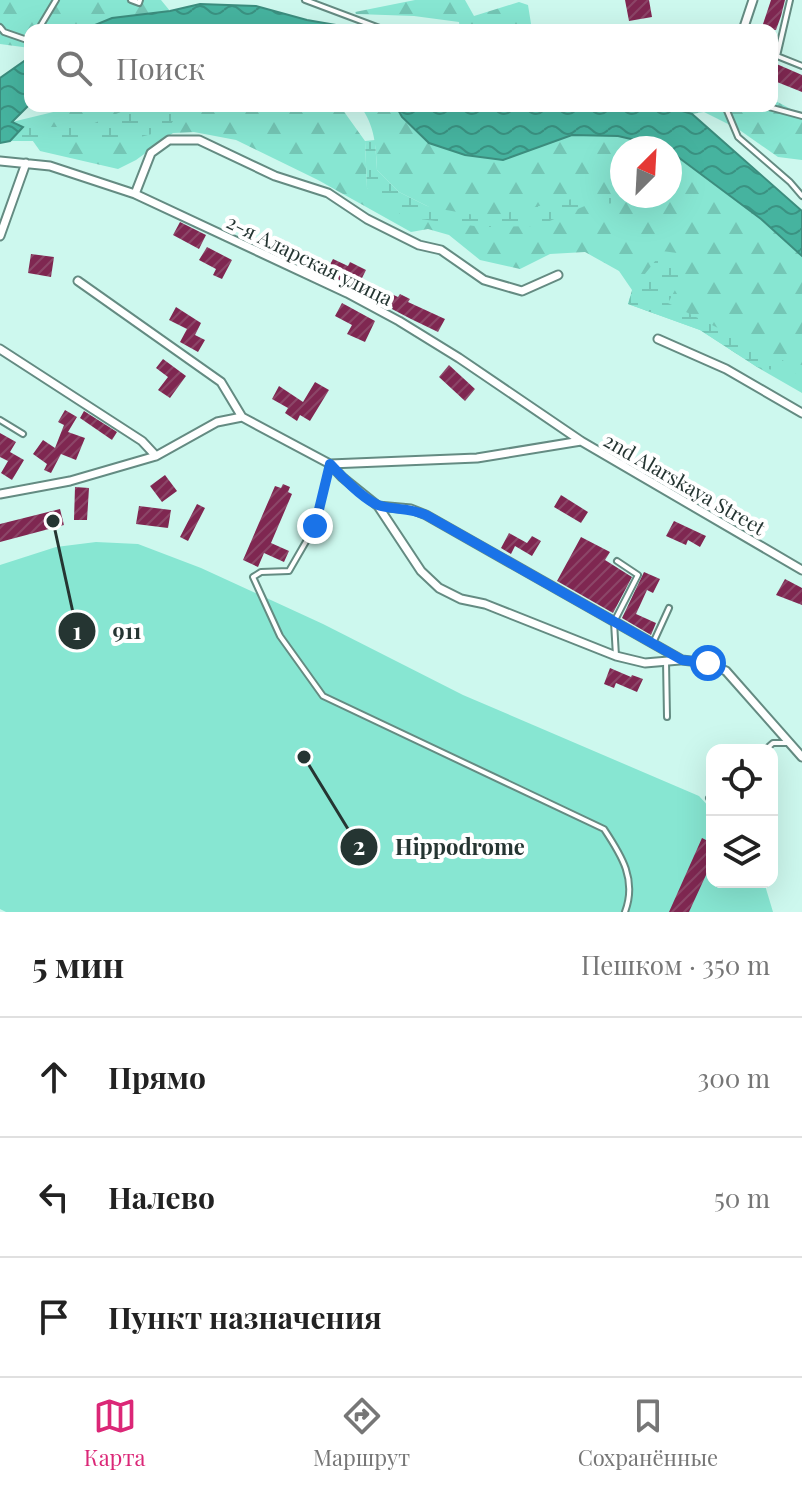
<!DOCTYPE html>
<html lang="ru">
<head>
<meta charset="utf-8">
<style>
	:root { --surface:#fff; --page:#f6f6f6; --text:#222; --muted:#767676; --line:#e0e0e0; --accent:#db2777 }
	body { margin:0; font-family:"Playfair Display",serif; background:var(--page); color:var(--text) }
	.controls { position:absolute; right:24px; bottom:24px; display:grid; overflow:hidden; border-radius:16px; box-shadow:0 8px 32px #0002 }
	.controls button { width:72px; height:72px; display:grid; place-items:center; padding:0; border:0; border-bottom:2px solid var(--line); background:var(--surface); color:var(--text); font:40px sans-serif }
	.compass { position:absolute; left:610px; top:136px; width:72px; height:72px; border-radius:50%; background:var(--surface); box-shadow:0 8px 32px #0002; rotate:24deg }
	.stop { position:absolute; width:24px; height:24px; margin:-18px; border:6px solid #1a73e8; border-radius:50%; background:#fff }
	.stop.end { background:#1a73e8; border-color:#fff; box-shadow:0 2px 8px #0008 }
	.list { margin:0; padding:0; list-style:none }
	h2 { display:flex; justify-content:space-between; align-items:center; height:104px; margin:0; padding:0 32px; font-size:34px }
	h2 small { font-size:26px; font-weight:400; color:var(--muted) }
	.list li { display:grid; grid-template-columns:52px 1fr auto; gap:24px; align-items:center; box-sizing:border-box; height:120px; padding:0 32px; border-top:2px solid var(--line) }
	.list b { display:block; font-size:30px; white-space:nowrap }
	.list em { font-size:26px; font-style:normal; color:var(--muted) }
	.icon { flex:none; width:44px; height:44px; fill:none; stroke:currentColor; stroke-width:2; stroke-linecap:round; stroke-linejoin:round }
	.map { position:relative; flex:none; width:802px; height:912px; overflow:hidden }
	.search { position:absolute; background:var(--surface); box-shadow:0 8px 32px #0002; left:24px; right:24px; top:24px; height:88px; display:flex; align-items:center; gap:20px; box-sizing:border-box; padding:0 28px; border-radius:16px; color:var(--muted); font-size:30px }
	.sheet { height:464px; background:var(--surface) }
	nav { display:flex; justify-content:space-around; align-items:center; box-sizing:border-box; height:112px; border-top:2px solid var(--line); background:var(--surface); font-size:22px; color:var(--muted) }
	nav a { display:grid; justify-items:center; gap:4px }
	nav .on { color:var(--accent) }
	.map>svg:first-child { display:block }
	.forest { fill:url(#forest-firs) }
	.wetland { fill:url(#wetland-marsh) }
	.garden { fill:#87e6d2 }
	.water { fill:url(#water-waves); stroke:#3c8d7e; stroke-width:2 }
	.building { fill:url(#building-hatch) }
	.lines { fill:none; stroke-linecap:round; stroke-linejoin:round }
	.lane-casing { stroke:#648b82; stroke-width:8 }
	.street-casing { stroke:#648b82; stroke-width:11 }
	.lane { stroke:#fff; stroke-width:4 }
	.street { stroke:#fff; stroke-width:7 }
	.route { stroke:#1a73e8; stroke-width:10 }
	.labels { text-anchor:middle; dominant-baseline:central; stroke-width:8; stroke-linejoin:round; paint-order:stroke }
	.street-label { font-size:20px; fill:#253532; stroke:#fff }
	.leader { fill:none; stroke:#253532; stroke-width:3 }
	.callout-dot { fill:#253532; stroke:#fff; stroke-width:3 }
	.mark-label { font-size:24px; text-anchor:middle; font-weight:bold; fill:#fff }
	.callout-label { font-size:22px; text-anchor:middle; font-weight:bold; fill:#253532; stroke:#fff; stroke-width:8; stroke-linejoin:round; paint-order:stroke }
</style>
</head>
<body>
<div class="map">
<svg width="802" height="912" viewBox="0 0 802 912">
	<defs>
		<pattern id="forest-firs" width="22" height="20" patternUnits="userSpaceOnUse" patternTransform="scale(2)"><rect width="22" height="20" fill="#87e6d2"/><path d="M5 1l3.5 6h-7zM16 11l3.5 6h-7z" fill="#74c6b5"/></pattern>
		<pattern id="wetland-marsh" width="20" height="14" patternUnits="userSpaceOnUse" patternTransform="scale(2)"><rect width="20" height="14" fill="#87e6d2"/><path d="M1 5h8M5 5V1M11 12h8M15 12V8" fill="none" stroke="#74c6b5"/></pattern>
		<pattern id="water-waves" width="16" height="10" patternUnits="userSpaceOnUse" patternTransform="scale(2)"><rect width="16" height="10" fill="#46b39f"/><path d="M0 5q4-4 8 0t8 0" fill="none" stroke="#3a9282"/></pattern>
		<pattern id="building-hatch" width="6" height="6" patternUnits="userSpaceOnUse" patternTransform="scale(2)"><rect width="6" height="6" fill="#7f2751"/><path d="M-1 1l2-2M0 6l6-6M5 7l2-2" fill="none" stroke="#8c4668"/></pattern>
	</defs>
	<rect width="100%" height="100%" fill="#cdf8ee"/>
	<path class="forest" d="M0,0H161L170,11L112,18L83,30H30V48L0,44Z
		M415,0H465L474,16L519,2L528,5L532,30H460L459,22L414,16L356,14L355,12Z
		M772,99L802,115V160L778,157L738,129L704,112L692,114L666,106H772Z
		M78,106H340L365,141L367,188L429,207L399,192L377,170C376,147 375,125 360,106H396L402,117L546,143L572,135L618,136L665,148H622V196H670V151L761,219L802,256V393L757,367L700,330L628,304L632,290L619,271L585,252L550,254L520,269L480,260L449,235L428,229L411,232L318,180L236,140L194,132L173,133L136,160L118,169L40,151L23,127L12,122Z"/>
	<path class="wetland" d="M135,106H183L167,130L125,141H10L23,127H85Z
		M375,140L377,170L399,192L429,207L486,217L577,198L627,196L633,202L587,205L538,226L482,227L404,217L367,188L365,141Z
		M662,251L677,253L682,277L668,303L786,362L802,365V375L757,367L700,330L628,304C633,284 651,269 662,251Z"/>
	<path class="garden" d="M96,542L138,544L201,568L323,624L463,695L699,796L712,810V882H764L773,912H6L0,909V565L56,547Z"/>
	<path class="water" d="M200,4L256,6L307,20L365,30H83L112,18L170,11Z
		M30,57V104L12,122L23,127L10,141L0,143V78Z
		M396,106H666L692,114L802,211V256L761,219L670,151V148L618,136L572,135L503,160L465,155L429,143L402,117Z"/>
	<path class="building" d="M625,0H649L652,17L629,21Z
		M771,0H785L781,16L776,30H761Z
		M772,62L802,75V92L772,80Z
		M180,222L206,235L199,249L173,235Z
		M207,247L232,260L222,279L213,275L216,269L199,260Z
		M31,254L54,257L51,277L28,273Z
		M333,259L348,266L350,262L366,270L361,280L398,297L400,294L410,299L408,302L445,319L438,332L411,319L392,309L393,307L368,295L369,293L325,274Z
		M342,303L375,321L365,342L347,334L352,325L335,316Z
		M176,307L201,323L195,335L205,340L198,352L180,342L187,329L169,320Z
		M163,359L186,376L170,398L158,390L168,377L156,368Z
		M449,365L475,389L465,401L439,377Z
		M315,382L329,390L310,421L300,415L297,421L285,413L288,408L272,399L279,386L303,402Z
		M65,410L77,417L68,432L85,438L76,460L61,454L51,473L44,470L47,464L33,454L43,440L55,448L64,425L58,422Z
		M84,411L117,432L112,440L80,418Z
		M0,433L16,442L10,452L24,460L12,480L1,473L8,461L0,457Z
		M165,475L177,491L162,502L150,486Z
		M283,484L290,487L288,492L292,494L271,543L289,551L284,562L264,553L258,567L243,560L275,486L281,488Z
		M75,487L89,488L87,520H74Z
		M561,495L588,512L581,523L554,507Z
		M197,504L205,508L188,541L180,537Z
		M139,506L171,510L168,528L136,524Z
		M60,509L64,525L0,542V524Z
		M674,521L706,536L700,547L688,540L686,545L666,536Z
		M509,533L527,543L532,536L541,541L532,556L515,546L511,554L501,548Z
		M581,537L610,552L605,560L632,577L613,613L557,581Z
		M644,572L660,579L653,593L647,590L636,614L656,623L651,635L622,618Z
		M785,579L802,588V605L776,595Z
		M610,668L631,677L632,675L643,679L637,692L616,683L614,688L604,684Z
		M702,838L712,843V862L689,912H669Z"/>
	<g class="lines">
		<defs>
			<path id="lane" d="M131,0L139,3L140,0
				M305,0L385,30
				M790,0L777,56L802,66
				M0,27L4,32L30,41
				M38,30L56,0
				M725,106L738,137L790,182L802,196
				M765,106L802,116
				M0,420L23,434
				M330,464L315,526L289,571L261,572L253,577L280,636L323,696L604,829C622,856 637,880 625,912
				M653,643L669,608
				M616,656L614,622L638,575L617,561
				M666,661L667,717
				M765,750L773,743H787
				M712,795L709,798L712,802"/>
			<path id="street" d="M743,30L753,0
				M0,161L50,166L135,194L347,293L399,321L459,358L581,441L802,570
				M135,194L151,153L169,140H199L275,176L328,193L367,219L419,245L441,250L484,280L522,291L558,275
				M0,236L26,163
				M78,281L221,382L242,417
				M658,339L726,369L802,413
				M0,349L142,441L156,456
				M330,464L342,477L378,506L421,571L439,588L461,599L485,604L616,656L645,663L680,660
				M0,494L70,481L156,456L217,422L242,417L330,464L477,458L581,441
				M378,506L411,509L426,515L682,660L708,663L726,671L802,757"/>
		</defs>
		<use href="#lane" class="lane-casing"/>
		<use href="#street" class="street-casing"/>
		<use href="#lane" class="lane"/>
		<use href="#street" class="street"/>
	</g>
	<g class="lines">
		<path class="route" d="M315,526L330,464C341,476 366,502 381,506C396,510 410,508 426,515L682,660L708,663"/>
	</g>
	<g class="labels">
		<g class="street-label">
			<text transform="translate(310 259) rotate(26)">2-я Аларская улица</text>
			<text transform="translate(685 483) rotate(30)">2nd Alarskaya Street</text>
		</g>
	</g>
	<path class="leader" d="M53 521L77 631M304 757L359 847"/>
	<g class="callout-dot">
		<circle cx="53" cy="521" r="8"/>
		<circle cx="304" cy="757" r="8"/>
		<circle cx="77" cy="631" r="20"/>
		<circle cx="359" cy="847" r="20"/>
	</g>
	<g class="mark-label">
		<text x="77" y="640">1</text>
		<text x="359" y="855">2</text>
	</g>
	<g class="callout-label">
		<text x="127" y="639">911</text>
		<text x="460" y="855">Hippodrome</text>
	</g>
</svg>
<div class="controls">
<button><svg class="icon" aria-label="locate" viewBox="0 0 24 24"><circle cx="12" cy="12" r="6"/><path d="M12 2v4M12 18v4M2 12h4M18 12h4"/></svg></button>
<button><svg class="icon" aria-label="layers" viewBox="0 0 24 24"><path d="M12 4l9 5-9 5-9-5zM3 14l9 5 9-5"/></svg></button>
</div>
<svg class="compass" viewBox="-18 -18 36 36"><path d="M0-13l5 13h-10z" fill="#e53935"/><path d="M0 13l5-13h-10z" fill="#767676"/></svg>
<div class="stop" style="left:708px;top:663px"></div>
<div class="stop end" style="left:315px;top:526px"></div>
<div class="search"><svg class="icon" aria-label="search" viewBox="0 0 24 24"><circle cx="10" cy="10" r="6"/><path d="M15 15l6 6"/></svg>Поиск</div>
</div>
<section class="sheet">
<h2>5 мин<small>Пешком · 350 m</small></h2>
<ul class="list">
<li><svg class="icon" aria-label="ahead" viewBox="0 0 24 24"><path d="M12 20V5M6 11l6-6 6 6"/></svg><div><b>Прямо</b></div><em>300 m</em></li>
<li><svg class="icon" aria-label="left" viewBox="0 0 24 24"><path d="M17 20v-9H6M10 6l-5 5 5 5"/></svg><div><b>Налево</b></div><em>50 m</em></li>
<li><svg class="icon" aria-label="arrive" viewBox="0 0 24 24"><path d="M6 21V4h12l-3 4 3 4H6"/></svg><div><b>Пункт назначения</b></div></li>
</ul>
</section>
<nav>
<a class="on"><svg class="icon" aria-label="map" viewBox="0 0 24 24"><path d="M3 6l6-2 6 2 6-2v14l-6 2-6-2-6 2zM9 4v14M15 6v14"/></svg>Карта</a>
<a><svg class="icon" aria-label="directions" viewBox="0 0 24 24"><path d="M12 3l9 9-9 9-9-9zM9 14v-3h6M13 9l2 2-2 2"/></svg>Маршрут</a>
<a><svg class="icon" aria-label="saved" viewBox="0 0 24 24"><path d="M7 4h10v16l-5-4-5 4z"/></svg>Сохранённые</a>
</nav>
</body>
</html>
